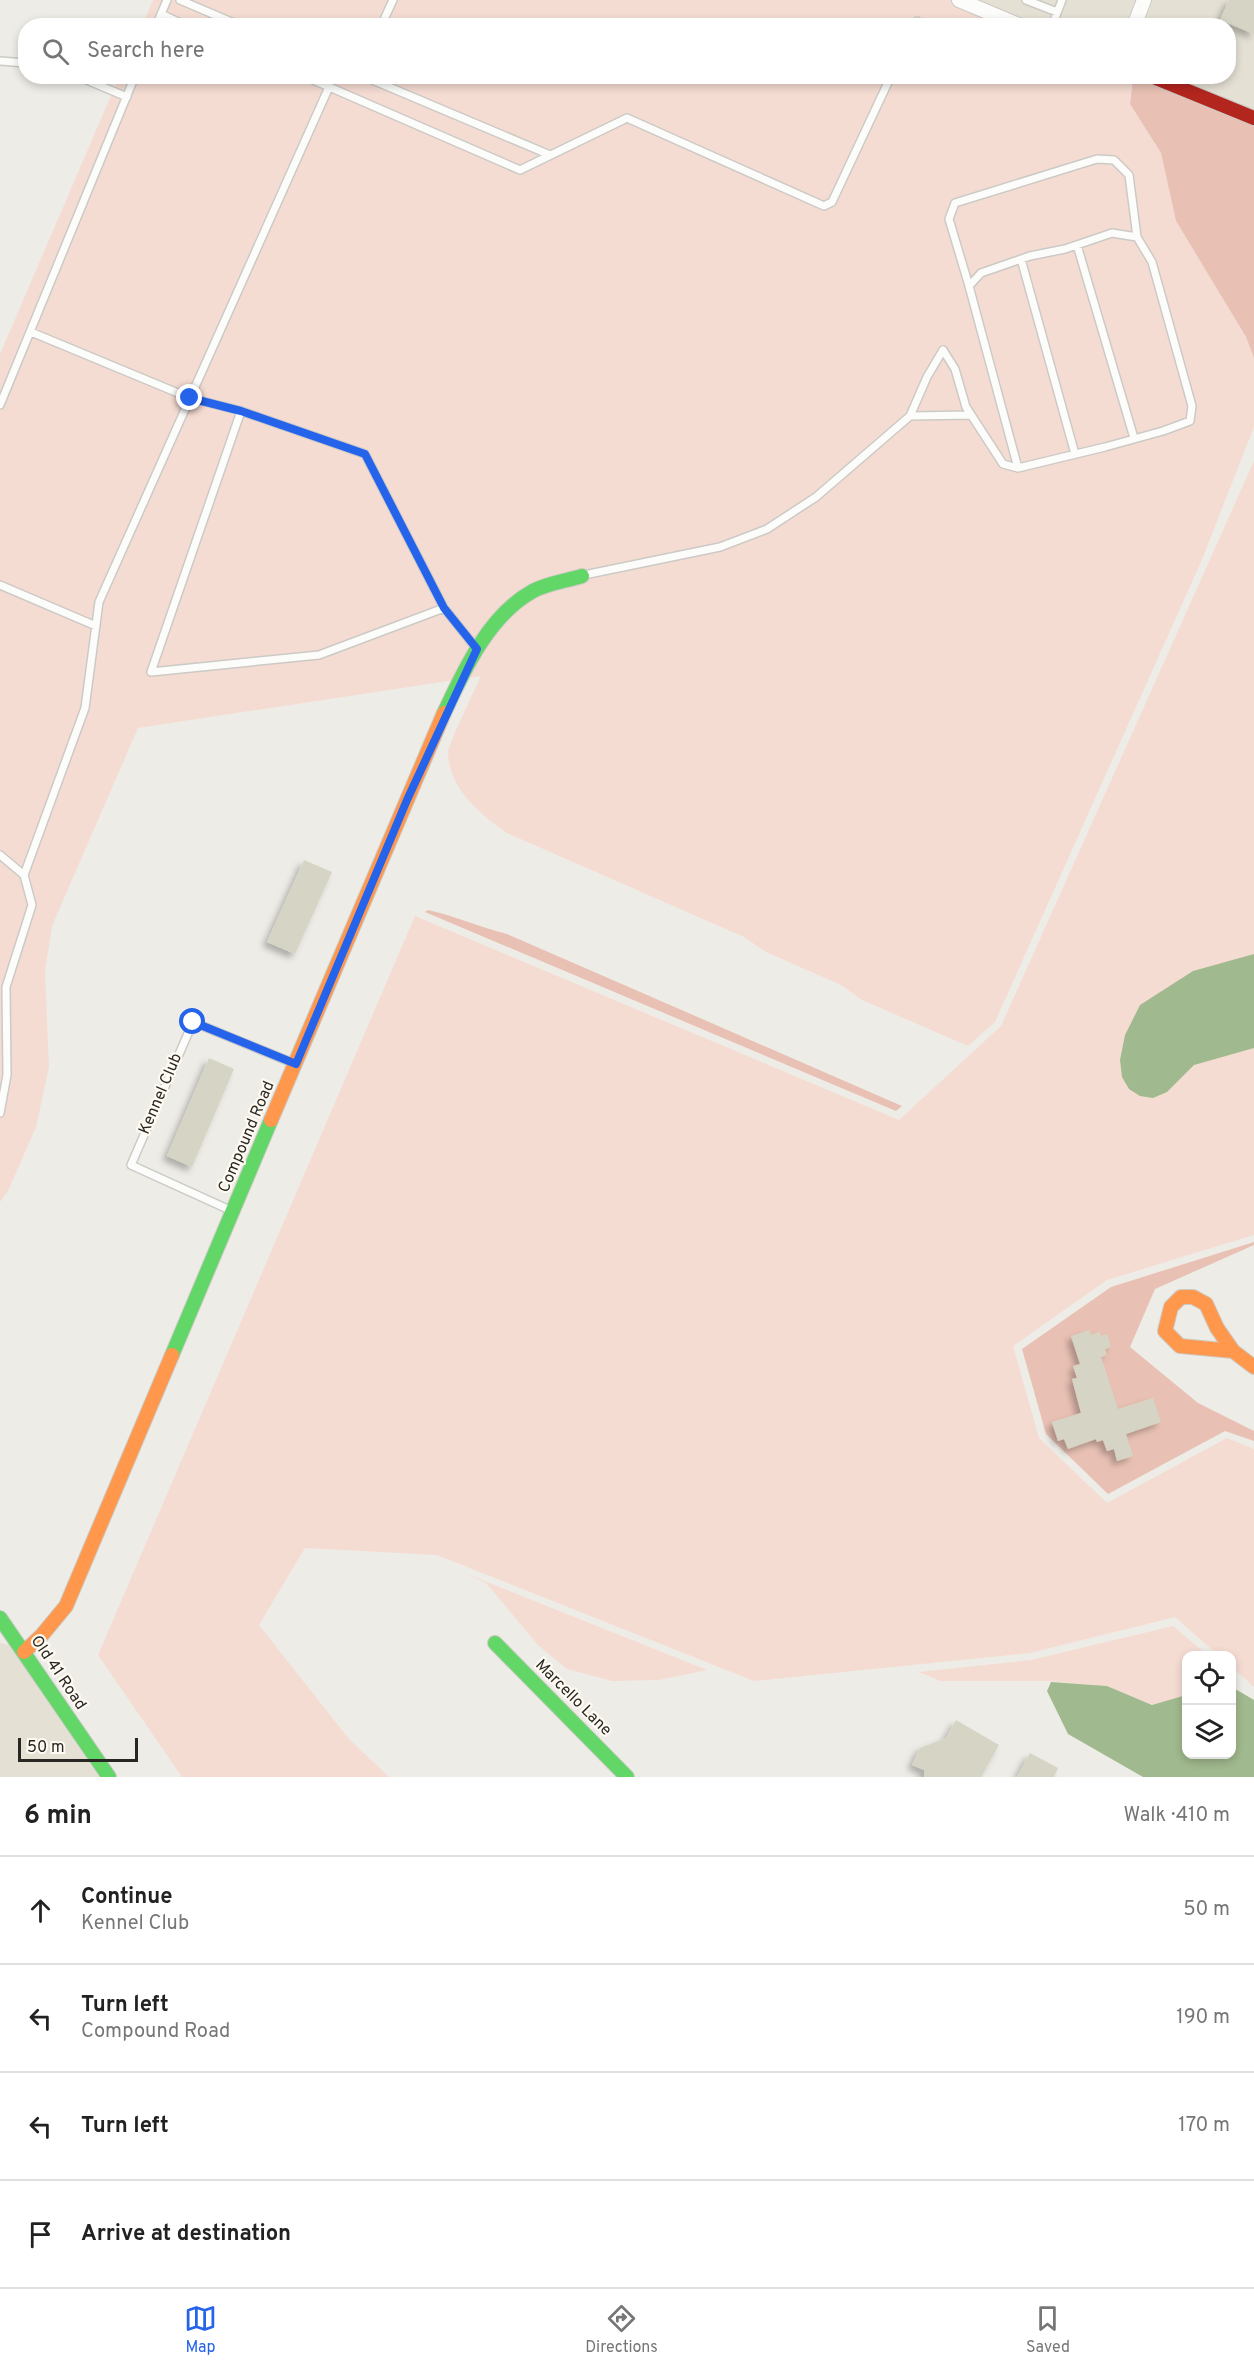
<!DOCTYPE html>
<html lang="en">
<head>
<meta charset="utf-8">
<style>
	:root { --surface:#fff; --page:#f2f2f2; --text:#222; --muted:#767676; --line:#e0e0e0; --accent:#2563eb }
	body { margin:0; font-family:Overpass,sans-serif; background:var(--page); color:var(--text) }
	.controls { position:absolute; right:18px; bottom:18px; display:grid; overflow:hidden; border-radius:12px; box-shadow:0 3px 9px #0003 }
	.controls button { width:54px; height:54px; display:grid; place-items:center; padding:0; border:0; border-bottom:2px solid var(--line); background:var(--surface); color:var(--text); font:30px sans-serif }
	.scale { position:absolute; left:18px; bottom:15px; width:120px; box-sizing:border-box; padding-left:6px; border:3px solid #292723; border-top:0; font-size:16px; line-height:21px; white-space:nowrap; color:#292723; -webkit-text-stroke:4px #fefaf1; paint-order:stroke }
	.stop { position:absolute; width:18px; height:18px; margin:-14px; border:4px solid #2563eb; border-radius:50%; background:#fff }
	.stop.end { background:#2563eb; border-color:#fff; box-shadow:0 2px 6px #0008 }
	.list { margin:0; padding:0; list-style:none }
	h2 { display:flex; justify-content:space-between; align-items:center; height:78px; margin:0; padding:0 24px; font-size:26px }
	h2 small { font-size:20px; font-weight:400; color:var(--muted) }
	.list li { display:grid; grid-template-columns:39px 1fr auto; gap:18px; align-items:center; box-sizing:border-box; height:108px; padding:0 24px; border-top:2px solid var(--line) }
	.list b { display:block; font-size:22px; white-space:nowrap }
	.list p { margin:0; font-size:20px; white-space:nowrap; color:var(--muted) }
	.list em { font-size:20px; font-style:normal; color:var(--muted) }
	.icon { flex:none; width:33px; height:33px; fill:none; stroke:currentColor; stroke-width:2; stroke-linecap:round; stroke-linejoin:round }
	.map { position:relative; flex:none; width:1254px; height:1777px; overflow:hidden }
	.search { position:absolute; background:var(--surface); box-shadow:0 3px 9px #0003; left:18px; right:18px; top:18px; height:66px; display:flex; align-items:center; gap:15px; box-sizing:border-box; padding:0 21px; border-radius:24px; color:var(--muted); font-size:22px }
	.sheet { height:510px; background:var(--surface) }
	nav { display:flex; justify-content:space-around; align-items:center; box-sizing:border-box; height:84px; border-top:2px solid var(--line); background:var(--surface); font-size:16px; color:var(--muted) }
	nav a { display:grid; justify-items:center; gap:3px }
	nav .on { color:var(--accent) }
	.map>svg:first-child { display:block }
	.built { fill:#e5e0d4 }
	.green { fill:#f5dcd3 }
	.forest { fill:#e9c1b4 }
	.water { fill:#a1b98e }
	.building { fill:#d6d5c5; filter:url(#shadow) }
	.lines { fill:none; stroke-linecap:round; stroke-linejoin:round }
	.lane-casing { stroke:#cccac5; stroke-width:10 }
	.street-casing { stroke:#cccac5; stroke-width:16 }
	.fast-casing { stroke:#cccac5; stroke-width:16 }
	.slow-casing { stroke:#cccac5; stroke-width:16 }
	.jam-casing { stroke:#cccac5; stroke-width:16 }
	.lane { stroke:#fcfcfb; stroke-width:7 }
	.street { stroke:#fcfcfb; stroke-width:14 }
	.fast { stroke:#63d668; stroke-width:14 }
	.slow { stroke:#ff974d; stroke-width:14 }
	.jam { stroke:#b3261e; stroke-width:14 }
	.route { stroke:#2563eb; stroke-width:8 }
	.labels { text-anchor:middle; dominant-baseline:central; stroke-width:4.5; stroke-linejoin:round; paint-order:stroke }
	.street-label { font-size:16px; fill:#292723; stroke:#fefaf1 }
</style>
</head>
<body>
<div class="map">
<svg width="1254" height="1777" viewBox="0 0 1254 1777">
	<defs>
		<filter id="shadow"><feDropShadow dx="-4.5" dy="4.5" stdDeviation="3" flood-color="#0004"/></filter>
	</defs>
	<rect width="100%" height="100%" fill="#eeece6"/>
	<path class="built" d="M957,0H1254V125L1133,77L1228,76V26L1015,25Z
		M0,1643L9,1645L99,1777H0Z"/>
	<path class="green" d="M153,0H957L1015,26H142Z
		M119,77H1132L1130,104L1161,153L1176,221L1246,337L1254,358V427L1201,562L995,1022L968,1046L862,1000L841,985L766,952L744,937L507,833C480,814 449,789 448,753C448,745 476,687 481,676L138,728L52,926L45,972L49,1067L36,1127L8,1191L0,1202V354Z
		M1254,461V1235L1107,1280L1013,1346L1039,1438L1107,1503L1227,1438L1254,1449V1687L1232,1667V1656L1218,1655L1175,1617L1030,1653L754,1681L437,1555L305,1548L259,1625L349,1739L389,1777H182L98,1655L415,916L899,1120L1001,1026Z
		M464,1573L707,1670L659,1680L612,1681L567,1669L538,1645L486,1583Z
		M1173,1626L1207,1655L1186,1656V1695L1152,1705L1107,1686L1047,1681H940L919,1672L1031,1660Z"/>
	<path class="forest" d="M1133,77L1254,125V358L1246,337L1176,221L1161,153L1130,104Z
		M428,910C455,916 480,927 507,934L902,1106L896,1111L425,912Z
		M1254,1242V1245L1155,1289L1130,1347L1198,1403L1254,1431V1441L1225,1431L1108,1494L1046,1434L1022,1349L1111,1287Z"/>
	<path class="water" d="M1254,954V1048L1194,1065L1167,1092L1153,1098L1140,1096L1129,1089L1122,1077L1120,1060L1125,1035L1140,1005L1193,971Z
		M1051,1682L1107,1686L1152,1705L1186,1695V1754H1232V1689L1237,1690L1254,1700V1777H1143L1068,1734L1047,1691Z"/>
	<path class="building" d="M1229,0H1254V34L1220,20Z
		M304,860L332,872L295,954L267,942Z
		M209,1058L234,1069L192,1167L167,1156Z
		M1089,1330L1091,1335L1100,1332L1101,1336L1107,1334L1111,1347L1105,1349L1107,1355L1101,1357L1118,1409L1153,1398L1161,1422L1126,1434L1133,1456L1117,1461L1114,1449L1107,1451L1103,1440L1097,1442L1096,1439L1068,1449L1064,1439L1058,1441L1052,1422L1081,1413L1072,1379L1077,1378L1073,1366L1080,1364L1071,1336Z
		M956,1720L999,1745L981,1777H924V1770L912,1765L920,1748L946,1738Z
		M1030,1753L1058,1768L1054,1777H1017Z"/>
	<g class="lines">
		<defs>
			<path id="lane" d="M180,0L241,26
				M1026,0L1057,12
				M161,14L187,26
				M156,26L167,0
				M381,26L393,0
				M915,26L917,21
				M1052,26L1062,0
				M0,61L26,63
				M77,76L127,97
				M304,76L520,170L627,118L824,206L832,202L891,76
				M363,76L550,155
				M1077,245L1134,438
				M1021,259L1075,454
				M969,286L949,219L955,203L1097,159L1114,160L1129,175L1137,237
				M31,332L190,398L241,411L151,672L319,655L444,608
				M0,405L135,76
				M241,411L365,454L444,608L477,649
				M910,416L971,415
				M584,575L720,547L767,529L816,497L910,416L927,377L943,350L955,369L966,407L1003,464L1018,468L1105,447L1163,431L1190,421L1192,406L1152,262L1137,237L1112,233L1065,249L1030,256L981,273L969,286L1018,468
				M0,585L96,626
				M0,855L24,875L32,905L6,987L7,1075L0,1113
				M24,875L85,708L99,602L329,87
				M232,1211L131,1165L193,1022L293,1063"/>
			<path id="street" d="M959,0L1021,26
				M1134,26L1144,0"/>
			<path id="fast" d="M444,713C464,670 489,615 533,591C548,583 566,581 582,576
				M172,1355L271,1120
				M0,1618L109,1777
				M495,1643L627,1777"/>
			<path id="slow" d="M271,1120L444,713
				M1233,1351L1180,1346L1165,1331L1171,1307L1181,1297H1193L1206,1304L1217,1328L1233,1351L1254,1367
				M24,1652L42,1635L66,1606L172,1355"/>
			<path id="jam" d="M1151,76L1254,118"/>
		</defs>
		<use href="#lane" class="lane-casing"/>
		<use href="#street" class="street-casing"/>
		<use href="#fast" class="fast-casing"/>
		<use href="#slow" class="slow-casing"/>
		<use href="#jam" class="jam-casing"/>
		<use href="#lane" class="lane"/>
		<use href="#street" class="street"/>
		<use href="#fast" class="fast"/>
		<use href="#slow" class="slow"/>
		<use href="#jam" class="jam"/>
	</g>
	<g class="lines">
		<path class="route" d="M190,398L241,411L365,454L444,608L477,649L407,800L296,1064L193,1022"/>
	</g>
	<g class="labels">
		<g class="street-label">
			<text transform="translate(161 1094) rotate(-67)">Kennel Club</text>
			<text transform="translate(247 1137) rotate(-67)">Compound Road</text>
			<text transform="translate(58 1673) rotate(56)">Old 41 Road</text>
			<text transform="translate(573 1698) rotate(45)">Marcello Lane</text>
		</g>
	</g>
</svg>
<div class="controls">
<button><svg class="icon" aria-label="locate" viewBox="0 0 24 24"><circle cx="12" cy="12" r="6"/><path d="M12 2v4M12 18v4M2 12h4M18 12h4"/></svg></button>
<button><svg class="icon" aria-label="layers" viewBox="0 0 24 24"><path d="M12 4l9 5-9 5-9-5zM3 14l9 5 9-5"/></svg></button>
</div>
<div class="scale">50 m</div>
<div class="stop" style="left:193px;top:1022px"></div>
<div class="stop end" style="left:190px;top:398px"></div>
<div class="search"><svg class="icon" aria-label="search" viewBox="0 0 24 24"><circle cx="10" cy="10" r="6"/><path d="M15 15l6 6"/></svg>Search here</div>
</div>
<section class="sheet">
<h2>6 min<small>Walk · 410 m</small></h2>
<ul class="list">
<li><svg class="icon" aria-label="ahead" viewBox="0 0 24 24"><path d="M12 20V5M6 11l6-6 6 6"/></svg><div><b>Continue</b><p>Kennel Club</p></div><em>50 m</em></li>
<li><svg class="icon" aria-label="left" viewBox="0 0 24 24"><path d="M17 20v-9H6M10 6l-5 5 5 5"/></svg><div><b>Turn left</b><p>Compound Road</p></div><em>190 m</em></li>
<li><svg class="icon" aria-label="left" viewBox="0 0 24 24"><path d="M17 20v-9H6M10 6l-5 5 5 5"/></svg><div><b>Turn left</b></div><em>170 m</em></li>
<li><svg class="icon" aria-label="arrive" viewBox="0 0 24 24"><path d="M6 21V4h12l-3 4 3 4H6"/></svg><div><b>Arrive at destination</b></div></li>
</ul>
</section>
<nav>
<a class="on"><svg class="icon" aria-label="map" viewBox="0 0 24 24"><path d="M3 6l6-2 6 2 6-2v14l-6 2-6-2-6 2zM9 4v14M15 6v14"/></svg>Map</a>
<a><svg class="icon" aria-label="directions" viewBox="0 0 24 24"><path d="M12 3l9 9-9 9-9-9zM9 14v-3h6M13 9l2 2-2 2"/></svg>Directions</a>
<a><svg class="icon" aria-label="saved" viewBox="0 0 24 24"><path d="M7 4h10v16l-5-4-5 4z"/></svg>Saved</a>
</nav>
</body>
</html>
